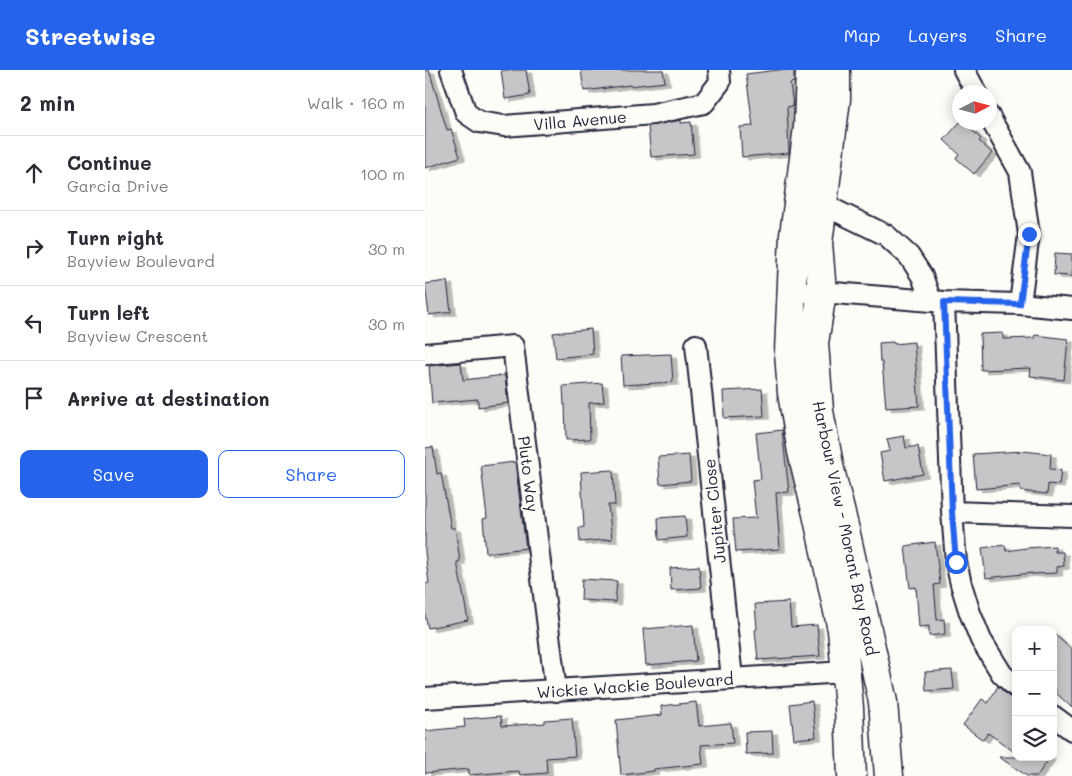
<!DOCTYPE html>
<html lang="en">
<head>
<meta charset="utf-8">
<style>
	:root { --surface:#fff; --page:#f7f7f7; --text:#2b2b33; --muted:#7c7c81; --line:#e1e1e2; --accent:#2563eb }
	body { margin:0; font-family:Mali,sans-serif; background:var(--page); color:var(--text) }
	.controls { position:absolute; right:15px; bottom:15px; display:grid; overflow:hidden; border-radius:10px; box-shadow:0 2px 12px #0003 }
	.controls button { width:45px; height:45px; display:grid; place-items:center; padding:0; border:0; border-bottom:1px solid var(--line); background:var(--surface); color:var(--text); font:25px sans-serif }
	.compass { position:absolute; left:527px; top:15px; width:45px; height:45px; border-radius:50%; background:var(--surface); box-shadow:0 2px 12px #0003; rotate:84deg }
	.stop { position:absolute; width:15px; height:15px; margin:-11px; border:4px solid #2563eb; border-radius:50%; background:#fff }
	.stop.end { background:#2563eb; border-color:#fff; box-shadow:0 1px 5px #0008 }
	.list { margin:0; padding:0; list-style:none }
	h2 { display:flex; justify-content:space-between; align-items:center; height:65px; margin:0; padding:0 20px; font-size:21px }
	h2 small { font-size:16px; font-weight:400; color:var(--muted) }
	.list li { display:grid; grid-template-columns:32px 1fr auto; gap:15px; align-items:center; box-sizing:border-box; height:75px; padding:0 20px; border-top:1px solid var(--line) }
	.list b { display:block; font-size:19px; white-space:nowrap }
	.list p { margin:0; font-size:16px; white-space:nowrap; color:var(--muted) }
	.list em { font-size:16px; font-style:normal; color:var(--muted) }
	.actions { display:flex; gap:10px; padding:15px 20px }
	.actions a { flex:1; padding:11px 0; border:1px solid var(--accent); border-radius:10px; text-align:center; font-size:18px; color:var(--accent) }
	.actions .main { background:var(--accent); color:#fff }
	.icon { flex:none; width:28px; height:28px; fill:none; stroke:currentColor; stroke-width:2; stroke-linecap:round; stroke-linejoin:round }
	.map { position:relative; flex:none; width:647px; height:706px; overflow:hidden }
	header { display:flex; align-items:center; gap:30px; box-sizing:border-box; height:70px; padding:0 25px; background:var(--accent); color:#fff }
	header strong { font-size:24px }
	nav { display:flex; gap:28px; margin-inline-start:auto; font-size:18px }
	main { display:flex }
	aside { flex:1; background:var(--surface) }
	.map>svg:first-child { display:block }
	.building { fill:#c6c6c8; stroke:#22223b; filter:url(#shadow) }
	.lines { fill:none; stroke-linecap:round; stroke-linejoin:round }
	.minor-casing { stroke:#22223b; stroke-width:24 }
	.trunk-casing { stroke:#22223b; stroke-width:31 }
	.minor { stroke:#fdfcf7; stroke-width:20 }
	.trunk { stroke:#fdfcf7; stroke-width:28 }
	.route { stroke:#2563eb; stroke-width:6 }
	.labels { text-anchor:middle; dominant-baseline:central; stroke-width:4; stroke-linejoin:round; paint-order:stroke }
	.street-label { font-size:16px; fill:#22223b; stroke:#fdfcf7 }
</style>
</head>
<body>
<header>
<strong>Streetwise</strong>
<nav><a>Map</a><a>Layers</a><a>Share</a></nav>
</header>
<main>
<aside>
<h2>2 min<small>Walk · 160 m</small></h2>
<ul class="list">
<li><svg class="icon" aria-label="ahead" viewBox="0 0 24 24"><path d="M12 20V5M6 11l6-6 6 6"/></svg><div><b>Continue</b><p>Garcia Drive</p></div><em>100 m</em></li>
<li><svg class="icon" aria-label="right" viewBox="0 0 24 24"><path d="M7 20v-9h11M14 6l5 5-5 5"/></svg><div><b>Turn right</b><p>Bayview Boulevard</p></div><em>30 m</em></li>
<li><svg class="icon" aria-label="left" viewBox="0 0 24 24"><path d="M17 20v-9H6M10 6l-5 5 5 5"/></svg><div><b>Turn left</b><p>Bayview Crescent</p></div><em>30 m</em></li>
<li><svg class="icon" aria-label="arrive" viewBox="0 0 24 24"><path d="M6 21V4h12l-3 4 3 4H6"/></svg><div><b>Arrive at destination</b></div></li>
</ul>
<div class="actions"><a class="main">Save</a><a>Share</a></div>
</aside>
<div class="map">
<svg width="647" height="706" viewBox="0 0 647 706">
	<defs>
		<filter id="shadow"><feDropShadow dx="5.5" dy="3" stdDeviation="0" flood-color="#0004"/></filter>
	</defs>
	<rect width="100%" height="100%" fill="#fdfcf7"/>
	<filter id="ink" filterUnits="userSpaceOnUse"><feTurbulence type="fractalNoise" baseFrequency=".02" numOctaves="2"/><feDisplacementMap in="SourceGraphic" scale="10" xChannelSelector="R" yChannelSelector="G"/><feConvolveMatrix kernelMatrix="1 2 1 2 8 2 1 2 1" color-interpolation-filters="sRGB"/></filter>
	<g filter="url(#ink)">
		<path class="building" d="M0,0H4L22,60L26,59L35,87L0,98Z
			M76,0H101L105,25L80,29Z
			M156,0H238L240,12L205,16V15L159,21Z
			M353,0H369V12L365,13L368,36L362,37L364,83L317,87L315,57L328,56L321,4Z
			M256,50V53L266,52L269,84L226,87L223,56Z
			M535,52H538L553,66L556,69L554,71L567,83L549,104L531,88L534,84L519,70Z
			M630,183L647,184V206L629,205Z
			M22,211L26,242L4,245L0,214Z
			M166,259L168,284L131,288L128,263Z
			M578,263V269L609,268L610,265L643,269L639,310L605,306L606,298L556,300L555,264Z
			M468,272L469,274L489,272L494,336L461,338L457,292H455L454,273Z
			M246,284L248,312L198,315L196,286Z
			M36,293L38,310L80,305L83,333L53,337V329L7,333L4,296Z
			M177,313L179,332L164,333L165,369L141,370L140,334L139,335L138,316Z
			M337,319L339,346L299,348L298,321Z
			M357,360L364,422L351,423L355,479L311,482L308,449L331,448L327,410L336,409L331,363Z
			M479,366L481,378L493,376L498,404L460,411L455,383L465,381L462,369Z
			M8,377L12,404L16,403L26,458H30L35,491L32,492L43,550L3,558L0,545V514L4,513L0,482V378Z
			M598,381L626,384L625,399L636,400L634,415L623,414L622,424L595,421V415L551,419L548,384Z
			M264,385L266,411L235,414L233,387Z
			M90,392L101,478L61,483L58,449L62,448L56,396Z
			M188,400L190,435H183L187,469L155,472L154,458L159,457L156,402Z
			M260,446L262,467L234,470L233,448Z
			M510,472L515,514L509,515L512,550L519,549L520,564L504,566V556L494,557L491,517L485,518L480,476Z
			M580,475L581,481L601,478L630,476V482H638L639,496L632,497V503L607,504V503L561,508L557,478Z
			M274,496L276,518L246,520L245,498Z
			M157,509L192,511L190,532L156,530Z
			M364,532L366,557L392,555L395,586L333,590L330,560L332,559L330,534Z
			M268,555L271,591L221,595L218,559Z
			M628,563L647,580V638L630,622L631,619L628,616Z
			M527,600L529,619L501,621L500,602Z
			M573,616L583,626L591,629V683L563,663L558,670L538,655L557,629L563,633Z
			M387,631L391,667L369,669L365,634Z
			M271,632L274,656L306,653L308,673L276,675L278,694L229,699V701L196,705L191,650L237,645L236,636Z
			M76,646L77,656L120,653V650L147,648L150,686L121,688L122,703L95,705L94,701L44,705V699L0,703V661L40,657L39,649Z
			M347,661L348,683L321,684L320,662Z
			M574,687H625L612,706H602Z"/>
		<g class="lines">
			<defs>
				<path id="minor" d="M26,0L41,43L54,52L79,56L228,44L279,33L295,12L294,0
					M539,0L551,22
					M564,46L595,102L604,164L595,234
					M397,134L461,165L484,186L497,206L506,231
					M367,222H397L519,232L595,234L647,239
					M519,232L527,442L531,492L536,514L545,543L556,570L577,604L591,617
					M271,275L307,608
					M0,284L88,276L131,621
					M527,442L647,446
					M0,628C140,620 280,610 420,602
					M628,646L647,660"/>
				<path id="trunk" d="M385,0L383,57L369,165L364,282L367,323L377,382L392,444L417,560L424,638L427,706
					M411,0V29L393,173L397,222L389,273L394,341L405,400L421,464L458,632L464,706"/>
			</defs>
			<use href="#minor" class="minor-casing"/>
			<use href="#trunk" class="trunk-casing"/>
			<use href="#minor" class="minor"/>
			<use href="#trunk" class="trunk"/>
		</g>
	</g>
	<g class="lines" filter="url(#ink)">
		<path class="route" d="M531,492L527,442L519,232L595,234L604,164"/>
	</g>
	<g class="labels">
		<g class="street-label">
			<text transform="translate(155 50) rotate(-5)">Villa Avenue</text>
			<text transform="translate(104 404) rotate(83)">Pluto Way</text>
			<text transform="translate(289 441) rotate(-96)">Jupiter Close</text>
			<text transform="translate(421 458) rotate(78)">Harbour View - Morant Bay Road</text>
			<text transform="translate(210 615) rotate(-4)">Wickie Wackie Boulevard</text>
		</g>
	</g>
</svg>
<div class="controls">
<button>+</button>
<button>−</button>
<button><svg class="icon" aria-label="layers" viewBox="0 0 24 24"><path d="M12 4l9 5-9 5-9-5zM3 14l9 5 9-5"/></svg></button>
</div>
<svg class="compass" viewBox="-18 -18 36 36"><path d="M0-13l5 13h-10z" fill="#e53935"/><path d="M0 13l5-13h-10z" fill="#7c7c81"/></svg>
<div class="stop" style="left:531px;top:492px"></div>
<div class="stop end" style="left:604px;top:164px"></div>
</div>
</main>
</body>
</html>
